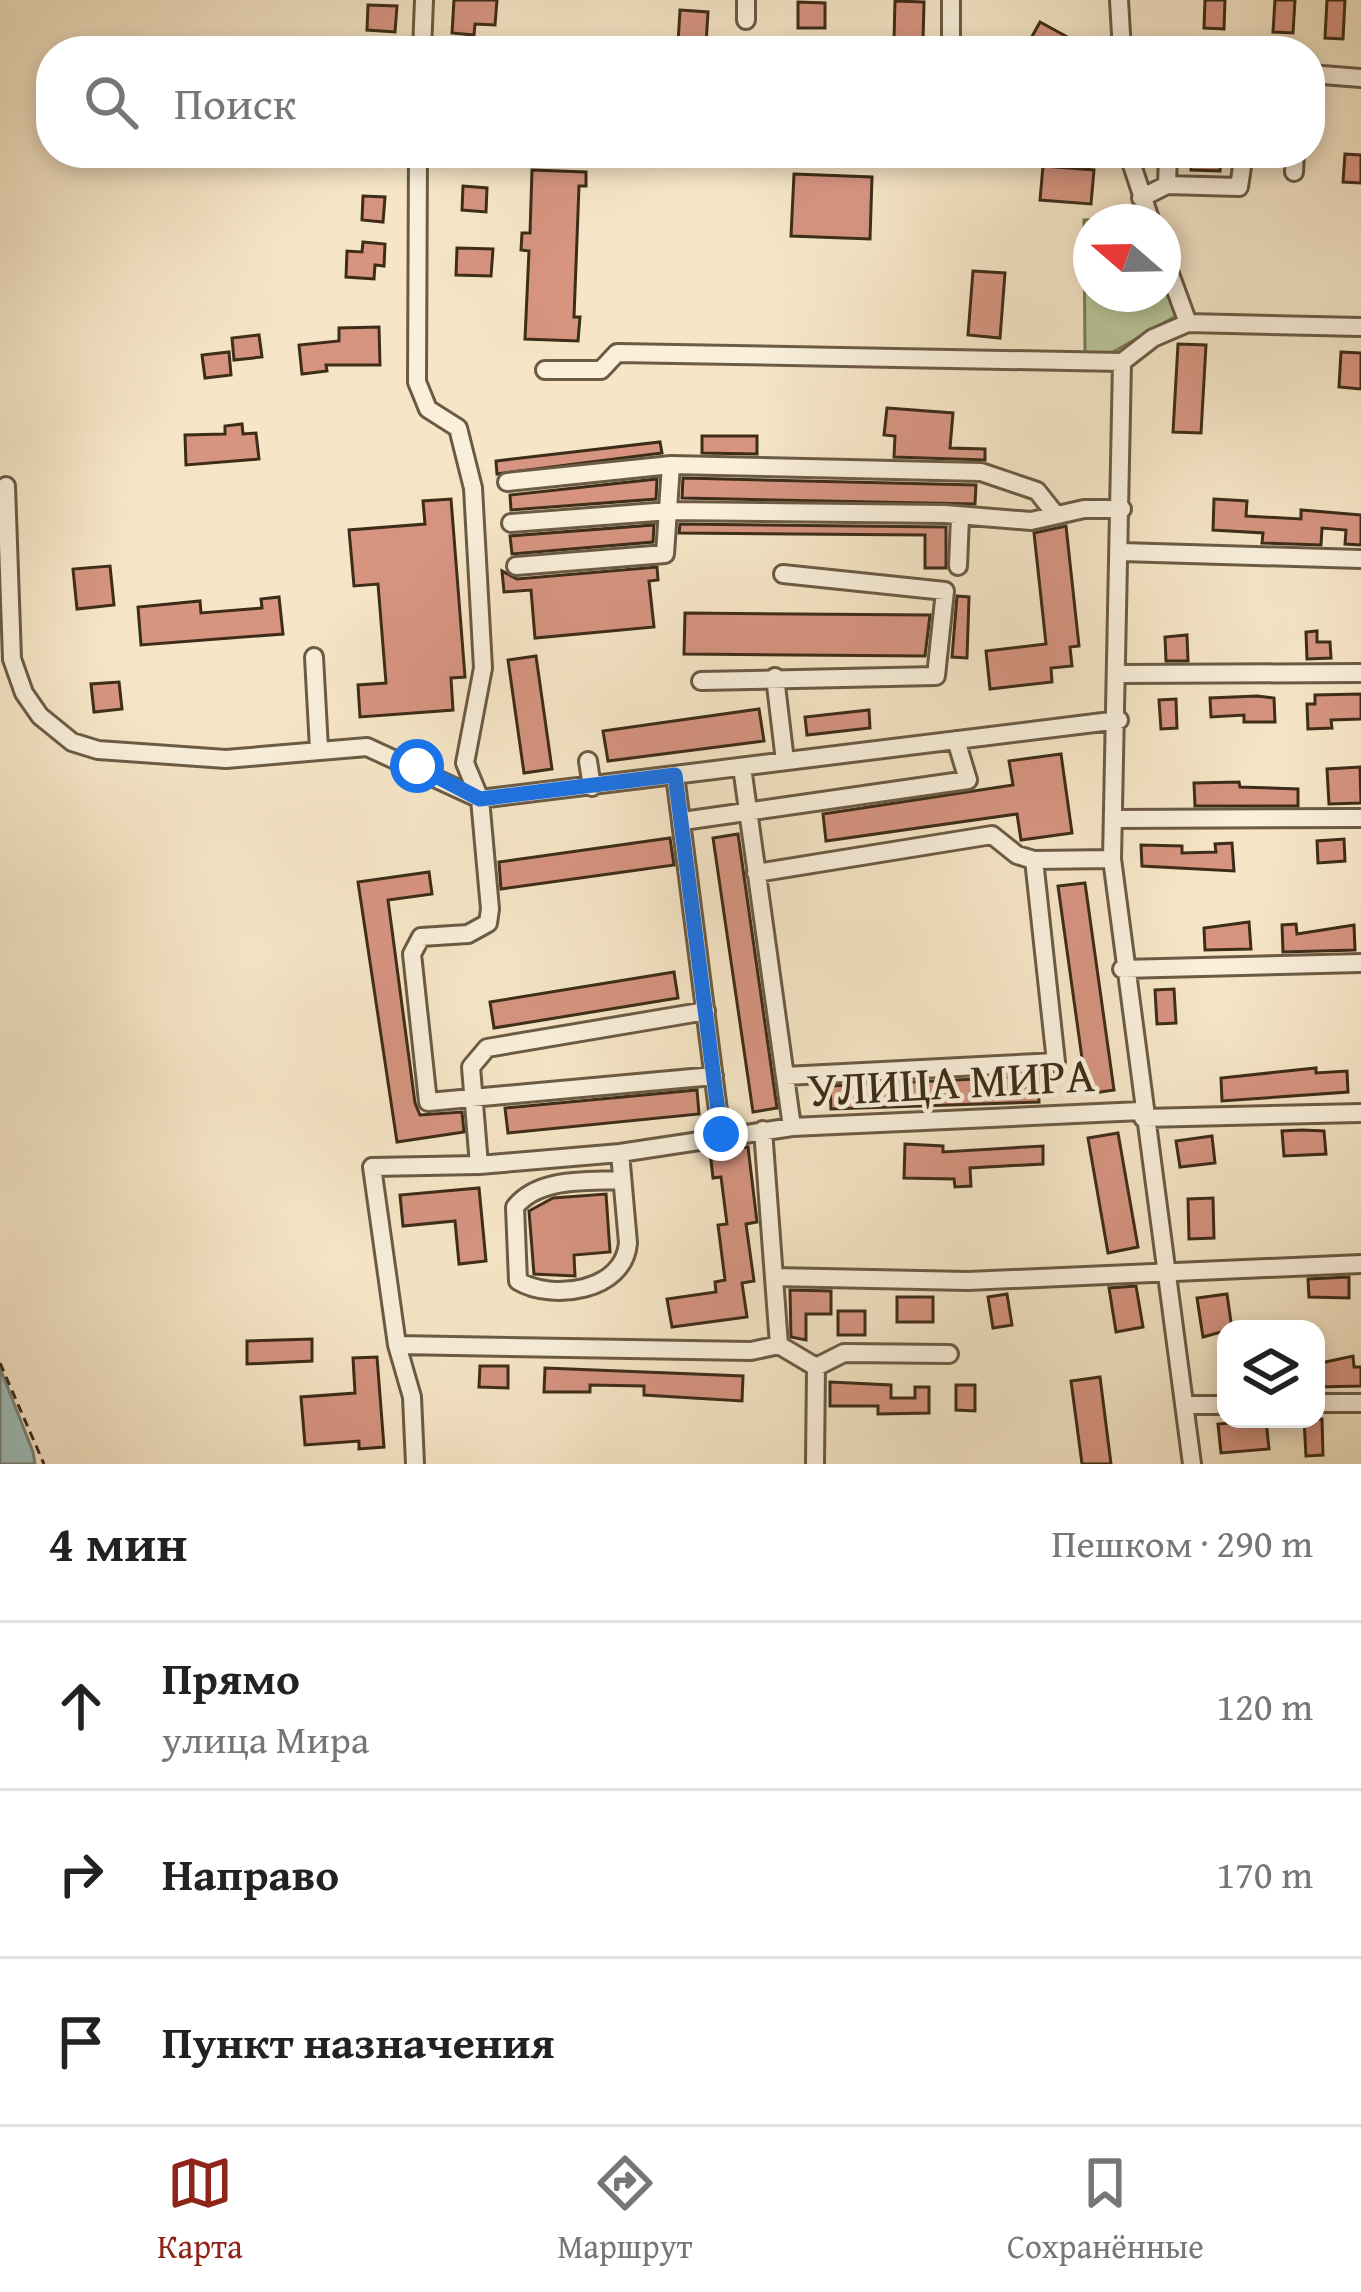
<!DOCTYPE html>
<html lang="ru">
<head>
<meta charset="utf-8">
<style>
	:root { --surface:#fff; --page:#f6f6f6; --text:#222; --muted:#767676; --line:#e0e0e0; --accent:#8f2418 }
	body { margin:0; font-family:"Gentium Book Plus",serif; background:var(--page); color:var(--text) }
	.controls { position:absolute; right:36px; bottom:36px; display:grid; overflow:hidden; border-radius:24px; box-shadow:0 6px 18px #0003 }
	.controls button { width:108px; height:108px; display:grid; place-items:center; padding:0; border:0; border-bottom:3px solid var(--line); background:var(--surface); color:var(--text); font:60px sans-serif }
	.compass { position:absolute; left:1073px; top:204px; width:108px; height:108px; border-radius:50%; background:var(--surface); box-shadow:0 6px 18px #0003; rotate:290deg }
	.stop { position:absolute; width:36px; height:36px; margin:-27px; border:9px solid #1a73e8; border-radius:50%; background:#fff }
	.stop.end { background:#1a73e8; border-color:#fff; box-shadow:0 3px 12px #0008 }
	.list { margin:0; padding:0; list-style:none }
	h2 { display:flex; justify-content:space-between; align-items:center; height:156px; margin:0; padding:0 48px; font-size:51px }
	h2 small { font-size:39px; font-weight:400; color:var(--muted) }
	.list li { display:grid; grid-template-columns:78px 1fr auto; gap:36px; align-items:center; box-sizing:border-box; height:168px; padding:0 48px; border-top:3px solid var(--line) }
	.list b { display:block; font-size:45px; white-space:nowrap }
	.list p { margin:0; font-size:39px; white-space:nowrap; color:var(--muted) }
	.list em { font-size:39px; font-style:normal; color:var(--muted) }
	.icon { flex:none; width:66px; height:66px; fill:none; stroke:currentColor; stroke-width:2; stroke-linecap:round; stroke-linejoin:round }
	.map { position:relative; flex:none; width:1361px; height:1464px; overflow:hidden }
	.search { position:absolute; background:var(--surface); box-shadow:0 6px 18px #0003; left:36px; right:36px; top:36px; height:132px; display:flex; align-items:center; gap:30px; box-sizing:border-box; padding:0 42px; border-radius:48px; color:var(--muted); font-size:45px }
	.sheet { height:660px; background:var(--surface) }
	nav { display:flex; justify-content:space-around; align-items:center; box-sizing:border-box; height:168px; border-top:3px solid var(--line); background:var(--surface); font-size:33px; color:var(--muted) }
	nav a { display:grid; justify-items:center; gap:6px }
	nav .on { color:var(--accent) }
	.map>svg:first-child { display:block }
	.green { fill:#b8c698; stroke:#7a7a58; stroke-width:3 }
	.water { fill:#9ebebb; stroke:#77847a; stroke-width:3 }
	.building { fill:#d69481; stroke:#3d2d18; stroke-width:3 }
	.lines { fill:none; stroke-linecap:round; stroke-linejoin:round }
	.minor-casing { stroke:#6b5b44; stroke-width:22 }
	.path { stroke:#3d2d18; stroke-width:3; stroke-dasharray:9 6; stroke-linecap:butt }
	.minor { stroke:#f9efdb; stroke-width:16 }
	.route { stroke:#1a73e8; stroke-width:15 }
	.labels { text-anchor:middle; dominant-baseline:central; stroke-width:9; stroke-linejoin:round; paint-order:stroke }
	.street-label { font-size:48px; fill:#3d2d18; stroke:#f9efdb }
</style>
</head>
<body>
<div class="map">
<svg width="1361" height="1464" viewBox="0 0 1361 1464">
	<rect width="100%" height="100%" fill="#f6e6c7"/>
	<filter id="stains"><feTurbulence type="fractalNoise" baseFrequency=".00167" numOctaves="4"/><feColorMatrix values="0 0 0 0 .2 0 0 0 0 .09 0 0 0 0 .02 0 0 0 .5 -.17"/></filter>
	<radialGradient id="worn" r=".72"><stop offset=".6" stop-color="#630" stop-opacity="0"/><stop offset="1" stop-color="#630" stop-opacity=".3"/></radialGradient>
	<path class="green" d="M1139,218L1091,222V294H1163V283L1176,316L1106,356L1085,355L1084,220Z"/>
	<path class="water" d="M0,1368L33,1452L35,1464H0Z"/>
	<path class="building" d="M454,0H497L495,25L475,24L474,35L452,33Z
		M1205,0H1225L1224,29L1204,28Z
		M1275,0H1295L1293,33L1273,32Z
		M1327,0H1345L1343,39L1325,38Z
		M895,1L924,2L923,40H894Z
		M798,2L825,3V28H798Z
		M368,5L397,6L395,32L367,30Z
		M680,10L708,12L706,44L678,43Z
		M1040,22L1093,51H1024Z
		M1192,153H1221L1220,171L1191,170Z
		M1345,154L1361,155V183L1343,182Z
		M1043,166L1094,170L1091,204L1040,200Z
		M532,170L586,172V186H579L574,317H580L578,341L525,339L529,251L521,250L522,233H530Z
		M794,174L872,177L870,239L791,236Z
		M463,186L487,188L486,212L462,210Z
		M363,196L385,197L383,222L362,220Z
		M363,242L385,244L384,266L375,265L374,279L346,277L347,251L362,252Z
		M457,248L493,249L491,276L456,275Z
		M973,271L1005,273L1000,338L968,335Z
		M379,327L380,365H326L327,371L302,374L299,345L339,341V328Z
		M259,335L262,357L234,360L232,338Z
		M1178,344L1206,345L1201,433L1173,432Z
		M229,352L231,375L205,378L202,355Z
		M1341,352L1361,353V389L1339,387Z
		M887,408L953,413L950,448L985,449V460L894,457L895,436L884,435Z
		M242,424L243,434L256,433L259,459L186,465L185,435L225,434V426Z
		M702,436H757V454L702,453Z
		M660,442L662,453L497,474L496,461Z
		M683,478L976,485L975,504L682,498Z
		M657,479L656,499L511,510L510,495Z
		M451,499L465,677L451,678L453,710L360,717L358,685L386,683L378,584L354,586L349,530L425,524L423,501Z
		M1214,499L1247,501L1246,516L1301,519V510L1361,515V545L1345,544L1346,530L1322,528L1321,545L1262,543L1263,533L1213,530Z
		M680,524L946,527V568H925V535L679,533Z
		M654,525L653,542L512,554L510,536Z
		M1066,526L1079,646L1070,647L1072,666L1051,668L1052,682L990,689L986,651L1046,644L1034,533Z
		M110,566L114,605L77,609L73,569Z
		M657,567L658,580L649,581L654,627L535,638L531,590L504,592L502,571L517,579Z
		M957,596L969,597L967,658L952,657Z
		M279,597L283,634L141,645L138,607L200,601L201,613L262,608L261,599Z
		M685,613L930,615L925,656L684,654Z
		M1317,631V642H1330L1331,658L1307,659L1306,632Z
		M1187,635L1188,661H1166L1165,637Z
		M536,656L552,769L524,773L508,660Z
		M119,682L122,709L94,712L91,684Z
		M1361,694V719L1331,720L1332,728L1308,729L1307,704H1315V695Z
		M1257,696L1274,698L1275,722H1244V715L1211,717L1210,698Z
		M1176,699L1177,728L1161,729L1159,700Z
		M759,709L764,741L608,761L603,731Z
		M869,710L870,728L807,735L805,717Z
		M1061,754L1072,833L1021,840L1017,814L826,841L823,814L1013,785L1009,761Z
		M1360,767L1361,803L1329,804L1327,769Z
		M1239,782L1240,787L1298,789V806H1195L1194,783Z
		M738,834L777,1108L753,1112L713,838Z
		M670,838L674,865L501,889L499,862Z
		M1344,839L1345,861L1318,863L1317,841Z
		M1232,843L1234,871L1142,866L1141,845L1182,846V853L1216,852L1215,844Z
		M429,872L432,894L388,900L415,1103L420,1115L462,1112L464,1132L397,1142L358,882Z
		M1085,883L1114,1090L1087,1094L1058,886Z
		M1249,922L1251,949L1205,950L1204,928Z
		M1296,924L1297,934L1354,925L1355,950L1283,952L1282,925Z
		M674,972L678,998L494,1028L490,1002Z
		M1174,989L1176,1023L1157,1024L1155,990Z
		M1316,1068V1073L1347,1071L1348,1092L1222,1101L1221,1078Z
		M1038,1076L1039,1102L831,1109L830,1086Z
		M697,1090L699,1114L508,1133L505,1108Z
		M1302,1130L1324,1131L1326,1154L1284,1156L1282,1131Z
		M1118,1133L1138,1247L1108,1253L1088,1138Z
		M1212,1136L1215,1163L1180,1167L1176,1141Z
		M905,1144L943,1146V1152L1043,1146V1164L970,1168L971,1186L955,1187L954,1179L904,1178Z
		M748,1147L757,1222L746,1224L754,1281L742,1283L747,1317L672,1327L667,1299L716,1292L715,1282L725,1280L718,1225L727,1224L721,1177L713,1178L710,1152Z
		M479,1188L486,1261L459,1264L455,1221L403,1226L400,1195Z
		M606,1194L610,1252L574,1255L575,1276L534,1274L529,1211L553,1198Z
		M1213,1198L1214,1238L1189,1239L1188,1199Z
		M1349,1277V1298L1309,1297L1308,1279Z
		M1136,1286L1143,1327L1116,1332L1109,1288Z
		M790,1290L831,1291V1314H806V1340L791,1337Z
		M1007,1294L1012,1325L993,1328L988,1297Z
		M1227,1294L1232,1329L1203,1337L1197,1298Z
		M897,1297H933V1322H897Z
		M838,1311H865V1335H838Z
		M312,1339V1361L247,1364V1341Z
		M1353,1356L1354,1367H1361V1386L1316,1387V1364Z
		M377,1357L384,1447L359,1449V1441L305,1445L301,1397L355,1393L353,1358Z
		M480,1366H508V1388L479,1387Z
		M545,1368L743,1376L742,1401L644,1395V1386L590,1385V1392H544Z
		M1100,1377L1111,1464H1082L1071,1381Z
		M830,1382L891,1385V1398H915V1387H929V1413L878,1414V1406H830Z
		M956,1385H975V1411L956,1410Z
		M1322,1419L1323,1455L1306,1456L1304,1420Z
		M1266,1420L1269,1449L1221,1453L1218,1424Z"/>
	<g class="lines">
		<defs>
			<path id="minor" d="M746,0V20
				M951,0V51
				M1119,0L1122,51
				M422,51L424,0
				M1310,74L1361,78
				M418,153L417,382L428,409L458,428L473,488L483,668L465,763L480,799L490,909L488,923L468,934L421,937L412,954L428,1102L714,1076
				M1128,153L1151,222
				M1294,172L1295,153
				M1167,185L1168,153
				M1141,198L1167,185L1239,187L1244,153
				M1163,255L1188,323L1153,338L1122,362L1112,859L1192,1464
				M1188,323L1361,327
				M545,370H601L617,353L1122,362
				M671,465L981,472L1037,491L1056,515
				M507,482L671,465L665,554L516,566
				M6,486L12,659L24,693L40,716L72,742L98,750L226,759L367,747L480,799L1119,720
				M511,523L669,511L945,514L1031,521L1084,509H1122
				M1121,552L1361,559
				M958,566L960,517
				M314,657L319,749
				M1120,674L1361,673
				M775,677L785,761
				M701,681L936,676L945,591L783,574
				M588,761L592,787
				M742,767L792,1127
				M675,775L721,1134
				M1113,819L1361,818
				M683,821L968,780L956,740
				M756,873L992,835L1017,855L1034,860
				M1122,969L1361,963
				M785,1076L1056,1062L1034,860L1112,859
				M1143,1118L1361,1113
				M763,1130L779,1345L816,1367L815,1464
				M620,1153L628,1243C624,1292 552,1301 518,1281L515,1207C539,1177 586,1182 622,1180
				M479,1165L471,1067L487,1048L706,1011
				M775,1277L968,1281L1361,1264
				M397,1345L751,1351L779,1345
				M816,1367L844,1353L949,1354
				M1316,1403H1361
				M1187,1405H1226
				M415,1464L412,1397L397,1345L372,1167L479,1165L620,1153L792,1127L1141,1111"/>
		</defs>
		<use href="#minor" class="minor-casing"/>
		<path class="path" d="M0,1363L44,1464"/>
		<use href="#minor" class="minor"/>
	</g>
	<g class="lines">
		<path class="route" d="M417,766L480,799L675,775L721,1134"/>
	</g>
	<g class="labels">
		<g class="street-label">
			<text transform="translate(951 1081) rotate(-3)">УЛИЦА МИРА</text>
		</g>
	</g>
	<rect width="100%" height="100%" filter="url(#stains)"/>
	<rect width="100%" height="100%" fill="url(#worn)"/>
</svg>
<div class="controls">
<button><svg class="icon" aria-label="layers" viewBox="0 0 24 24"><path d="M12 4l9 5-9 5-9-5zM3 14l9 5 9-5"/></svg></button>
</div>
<svg class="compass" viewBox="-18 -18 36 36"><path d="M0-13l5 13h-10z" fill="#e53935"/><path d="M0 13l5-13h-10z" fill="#767676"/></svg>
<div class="stop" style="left:417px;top:766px"></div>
<div class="stop end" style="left:721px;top:1134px"></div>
<div class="search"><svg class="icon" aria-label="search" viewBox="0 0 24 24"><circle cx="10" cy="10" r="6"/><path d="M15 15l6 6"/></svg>Поиск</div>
</div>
<section class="sheet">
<h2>4 мин<small>Пешком · 290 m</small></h2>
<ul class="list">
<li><svg class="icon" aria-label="ahead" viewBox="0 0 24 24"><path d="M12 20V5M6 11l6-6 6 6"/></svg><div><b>Прямо</b><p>улица Мира</p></div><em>120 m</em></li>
<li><svg class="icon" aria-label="right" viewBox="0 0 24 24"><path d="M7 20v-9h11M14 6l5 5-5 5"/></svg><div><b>Направо</b></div><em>170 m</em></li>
<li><svg class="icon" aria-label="arrive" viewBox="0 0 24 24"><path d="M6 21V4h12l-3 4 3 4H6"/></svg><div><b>Пункт назначения</b></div></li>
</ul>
</section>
<nav>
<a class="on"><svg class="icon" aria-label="map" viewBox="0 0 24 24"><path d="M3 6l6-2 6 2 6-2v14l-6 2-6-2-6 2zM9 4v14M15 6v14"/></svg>Карта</a>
<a><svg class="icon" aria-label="directions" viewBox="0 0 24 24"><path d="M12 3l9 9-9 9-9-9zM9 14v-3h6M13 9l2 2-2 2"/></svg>Маршрут</a>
<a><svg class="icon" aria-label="saved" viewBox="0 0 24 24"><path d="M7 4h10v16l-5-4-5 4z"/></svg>Сохранённые</a>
</nav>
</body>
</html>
